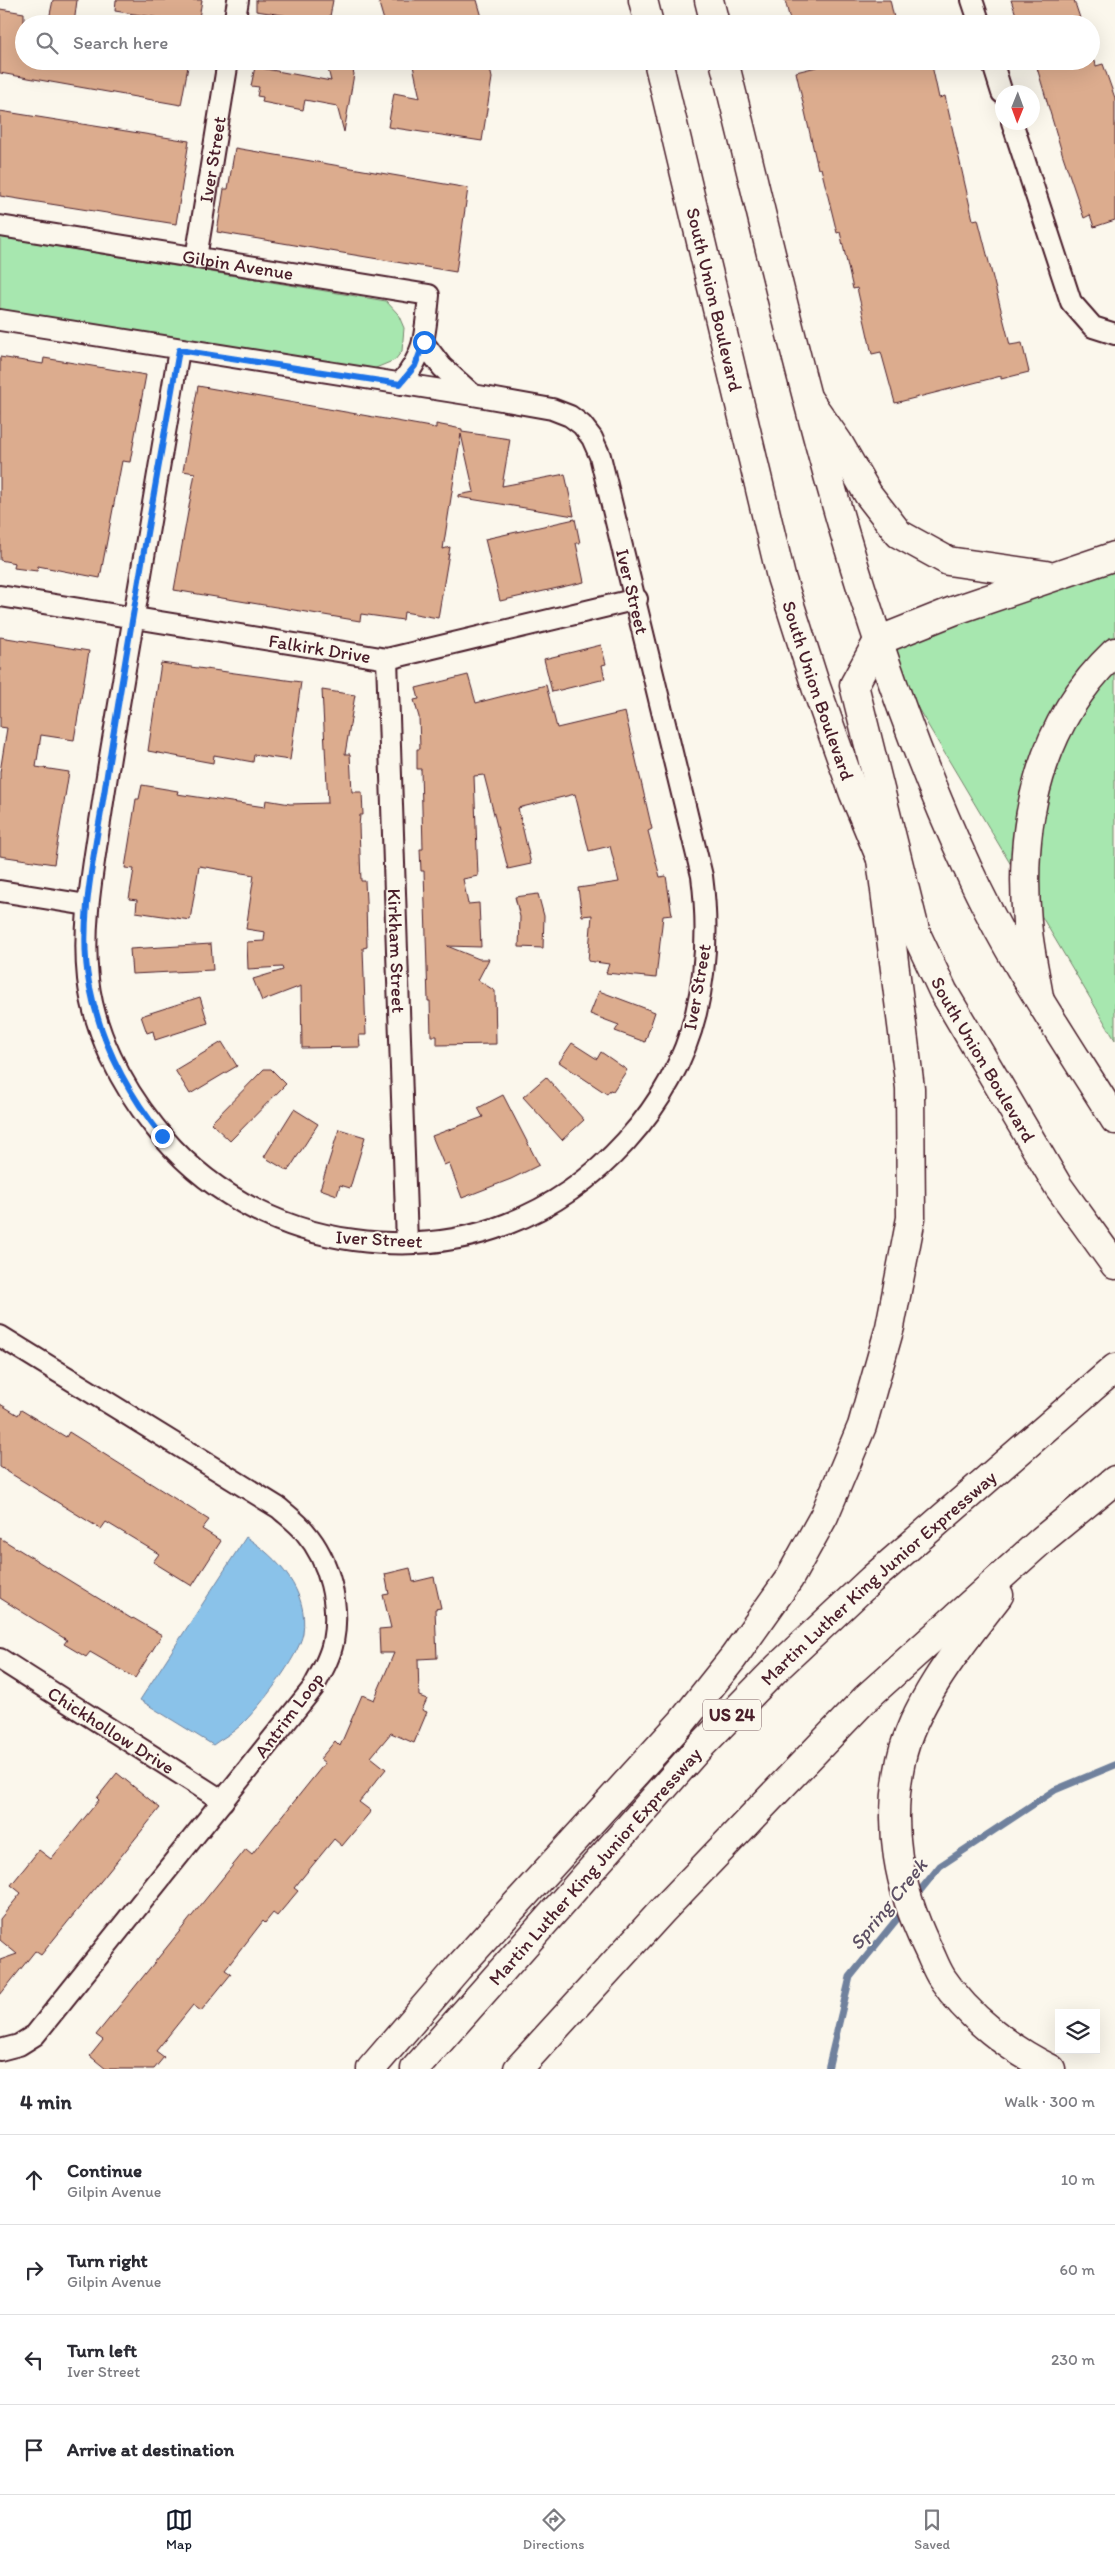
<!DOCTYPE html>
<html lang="en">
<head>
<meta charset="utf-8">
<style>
	:root { --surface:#fff; --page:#f2f2f3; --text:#2b2b33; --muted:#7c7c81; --line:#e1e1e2; --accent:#111827 }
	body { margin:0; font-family:Itim,sans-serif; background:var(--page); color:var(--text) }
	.controls { position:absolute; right:15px; bottom:15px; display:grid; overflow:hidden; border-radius:0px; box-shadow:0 5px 20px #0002 }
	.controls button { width:45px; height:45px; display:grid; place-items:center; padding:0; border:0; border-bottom:1px solid var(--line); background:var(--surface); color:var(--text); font:25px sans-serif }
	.compass { position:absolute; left:995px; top:85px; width:45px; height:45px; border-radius:50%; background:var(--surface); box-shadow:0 5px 20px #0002; rotate:181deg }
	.stop { position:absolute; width:15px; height:15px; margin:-11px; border:4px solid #1a73e8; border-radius:50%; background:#fff }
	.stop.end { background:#1a73e8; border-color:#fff; box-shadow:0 1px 5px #0008 }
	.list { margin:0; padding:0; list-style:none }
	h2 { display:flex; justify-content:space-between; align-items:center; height:65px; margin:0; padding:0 20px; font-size:21px }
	h2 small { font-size:16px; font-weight:400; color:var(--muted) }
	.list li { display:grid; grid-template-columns:32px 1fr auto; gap:15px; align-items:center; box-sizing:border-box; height:90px; padding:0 20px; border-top:1px solid var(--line) }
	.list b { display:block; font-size:19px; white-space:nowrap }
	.list p { margin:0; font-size:16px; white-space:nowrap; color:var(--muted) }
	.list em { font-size:16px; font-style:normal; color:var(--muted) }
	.icon { flex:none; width:28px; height:28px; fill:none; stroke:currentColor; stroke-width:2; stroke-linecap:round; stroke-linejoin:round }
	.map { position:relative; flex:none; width:1115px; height:2069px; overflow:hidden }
	.search { position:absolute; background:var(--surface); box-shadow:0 5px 20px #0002; left:15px; right:15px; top:15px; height:55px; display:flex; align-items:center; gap:12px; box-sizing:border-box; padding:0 18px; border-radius:28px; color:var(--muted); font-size:19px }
	.sheet { height:425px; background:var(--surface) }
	nav { display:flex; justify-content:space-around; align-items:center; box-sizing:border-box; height:70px; border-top:1px solid var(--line); background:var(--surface); font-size:14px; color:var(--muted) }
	nav a { display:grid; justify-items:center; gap:2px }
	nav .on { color:var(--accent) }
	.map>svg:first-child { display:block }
	.green { fill:#a7e7af; stroke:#78836d }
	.water { fill:#8ac2e9; stroke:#70819d }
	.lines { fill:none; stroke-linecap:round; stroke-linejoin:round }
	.stream { stroke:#70819d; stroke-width:7 }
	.building { fill:#dcac8e; stroke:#4a1f2b }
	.street-casing { stroke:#4a1f2b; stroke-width:24 }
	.primary-casing { stroke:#4a1f2b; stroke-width:31 }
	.highway-casing { stroke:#4a1f2b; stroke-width:31 }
	.street { stroke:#fbf7ec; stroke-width:20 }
	.primary { stroke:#fbf7ec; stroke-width:28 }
	.highway { stroke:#fbf7ec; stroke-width:28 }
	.route { stroke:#1a73e8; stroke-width:6 }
	.labels { text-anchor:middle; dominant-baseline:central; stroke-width:4; stroke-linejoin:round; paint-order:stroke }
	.shield { fill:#fbf7ec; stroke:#7f6065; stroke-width:1 }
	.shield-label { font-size:18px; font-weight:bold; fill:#4a1f2b }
	.street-label { font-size:19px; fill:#4a1f2b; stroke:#fbf7ec }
	.water-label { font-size:20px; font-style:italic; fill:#5d5064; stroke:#fbf7ec }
</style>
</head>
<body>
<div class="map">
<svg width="1115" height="2069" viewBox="0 0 1115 2069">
	<rect width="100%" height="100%" fill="#fbf7ec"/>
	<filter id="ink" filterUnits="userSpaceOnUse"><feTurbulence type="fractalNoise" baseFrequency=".02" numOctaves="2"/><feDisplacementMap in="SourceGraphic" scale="10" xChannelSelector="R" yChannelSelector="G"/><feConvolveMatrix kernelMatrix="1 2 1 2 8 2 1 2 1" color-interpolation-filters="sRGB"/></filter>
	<g filter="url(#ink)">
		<path class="green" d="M0,237L386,301L398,314L404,328L402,351L395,360L371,370L0,309Z
			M1115,557V1040L878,641Z"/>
		<path class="water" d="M246,1537C278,1558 309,1591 303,1633C299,1657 259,1708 241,1725C233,1733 222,1738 213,1745L140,1700Z"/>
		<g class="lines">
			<path class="stream" d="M915,1897L940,1866L1055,1790L1115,1765
				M828,2069L850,1977L905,1909"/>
		</g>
		<path class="building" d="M53,0H77L74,24H48Z
			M116,0H202L198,24L115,11Z
			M256,0H333L329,22L256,11Z
			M378,0H477L484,24H385Z
			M785,0H890L894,18L868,24H791Z
			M1011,0H1074L1082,24H1019Z
			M0,9L24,13V61H189L181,105L0,73Z
			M326,61H350L354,74L344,132L337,106L305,100L303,110L262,102L263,97L257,96L259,87L251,86L255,67L331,81Z
			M412,61H485L486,65L489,64L492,78L482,141L388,127L394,93L420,98Z
			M841,61H931L939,98L945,96L973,220L978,219L1010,345L1022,343L1029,372L1001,379V376L895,403L881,352L872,354L857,288L853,289L840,232L837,233L821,168L818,169L796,72Z
			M1035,61H1095L1096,66L1103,64L1115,98V220L1094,227L1090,215L1084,218L1063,156Z
			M0,111L189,141L176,224L0,196Z
			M235,148L468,188L456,272L217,232L224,189H228Z
			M0,357L43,364L44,358L146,375L130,462L122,461L100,578L38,566L37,571L14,568L15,563L0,560Z
			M198,386L436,428V424L462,429V432L510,439L502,486L565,474L574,516L458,497V495L474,492L461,434L443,549L450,547L438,618L404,612L403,620L361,614L360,621L174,590L195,473L183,471Z
			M575,519L580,543H576L584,582L500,601L485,539Z
			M0,637L89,651L74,740L41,735L36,767L69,772L54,864L0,856V772L7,728L0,727Z
			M601,645L606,664L602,665L605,679L552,692L544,659Z
			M161,663L301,682L290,760L254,755L253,762L214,755L213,763L148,751Z
			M468,675L476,703L546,685L557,728L625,712L652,829L648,831L660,877L666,876L672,915L663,916L656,978L606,973L609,964L588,961L592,915L582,916L578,888L619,882L610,846L589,851L575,794L518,808L531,864L508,869L484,775L474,776L478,876L463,879L468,904L479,903L481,947L447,946L479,959H489L478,980L495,991L496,1044L437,1045V1036H431L430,1001H428L424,871H421L420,849H423L421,769H417V749H420L419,717L414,700L419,699L416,688Z
			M322,690L355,695L345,754H350L352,792H362L363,815H360L359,826L361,881H365L366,901L367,947L363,948L366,1035H359L360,1047L302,1048L301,986L262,1001L253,979L283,970L282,967L248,969L247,942L264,941L265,932L246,929L254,875L199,866L190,920L136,912L137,900L129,899L134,869L125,868L136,799H139L142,785L178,791L177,794L265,807L266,800L290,804L328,803Z
			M538,894L544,916L543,948L519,947L520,917L515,897Z
			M211,944L213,970L132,974L130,949Z
			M599,991L655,1012L645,1042L615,1031L619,1025L590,1014Z
			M200,997L208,1023L155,1040L153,1031L147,1033L141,1016Z
			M222,1042L237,1066L190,1094L175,1070Z
			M572,1043L597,1059L601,1052L627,1070L613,1091L610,1090L607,1094L559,1062Z
			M264,1069H271L286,1084L230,1141L211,1123Z
			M546,1077L584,1120L562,1140L523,1097Z
			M503,1095L539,1165L511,1179L462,1198L449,1163L444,1165L432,1136L483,1117L478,1108Z
			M294,1109L318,1124L288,1171L264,1157Z
			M339,1129L365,1137L350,1188L340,1185L337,1195L320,1189Z
			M0,1404L18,1415L21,1410L66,1437L69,1432L209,1520L202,1529L221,1541L192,1586L153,1562L159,1554L106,1522L101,1529L0,1467Z
			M0,1538L132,1619L133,1618L162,1635L135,1678L90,1652L86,1657L64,1644L67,1640L0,1598Z
			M410,1568L413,1582L434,1577L441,1608L435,1609L437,1658L418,1659L419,1696L427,1699L422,1710L427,1712L414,1743L391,1733L371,1757L386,1769L359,1802L371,1811L342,1846L334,1839L294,1888L298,1891L277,1916L273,1913L265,1923L263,1921L225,1970L231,1974L201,2011L193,2005L156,2051L164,2057L154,2069H106L90,2056L103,2040L96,2035L246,1849L252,1854L325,1763L320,1759L335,1741L340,1746L362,1695L374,1700L394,1653H380L379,1629L391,1628L383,1595L389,1594L385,1574Z
			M117,1773L160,1808L41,1955L35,1951L0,1995V1960L17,1954L0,1940V1919L21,1893L11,1885L39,1850L51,1859L99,1800L97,1798Z"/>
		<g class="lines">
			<defs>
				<g id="street">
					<path d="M972,0L980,24"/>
					<path d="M234,24L238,0"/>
					<path d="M992,61L1002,93"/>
					<path d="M1012,122L1071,302L1093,327L1115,334"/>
					<path id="s1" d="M0,226L429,295C425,334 426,353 400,384"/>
					<path id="s2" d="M196,258L228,61"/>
					<path id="s3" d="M0,320L473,395L552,409L570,416L582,425L592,438L600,456L702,876C708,923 707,967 696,1013C673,1107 596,1190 507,1224C459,1243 405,1247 354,1240C276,1230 202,1189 154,1126C121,1085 94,1032 88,979C83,932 90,887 97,841C103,803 108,766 115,728C136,602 157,476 179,350"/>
					<path d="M423,342L442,367L473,395"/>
					<path id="s4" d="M0,596L387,659L637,599"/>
					<path id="s5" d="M387,659L407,1243"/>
					<path d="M0,891L87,905"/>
					<path d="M0,1336L279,1508C288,1516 298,1523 305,1532C330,1561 340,1605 333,1642C330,1658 321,1673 313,1688L35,2035L19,2045L0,2050"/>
					<path id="s6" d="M0,1659L223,1801"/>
				</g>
				<g id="primary">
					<path d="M643,0L649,24"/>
					<path d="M709,0L715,24"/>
					<path id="s7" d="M658,61L781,577L816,687L854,794L881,859L943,991L1058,1186L1115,1265"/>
					<path d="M724,61C792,334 849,613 968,869C1008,957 1064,1038 1115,1120"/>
				</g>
				<g id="highway">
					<path d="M808,399L838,442L868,494L899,534L948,561L1046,575"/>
					<path d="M915,930L854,685L878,641L953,611L1115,556"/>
					<path d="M1039,997C1035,973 1029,947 1027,922C1018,822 1040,723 1115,652"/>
					<path d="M999,1595C963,1642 914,1701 901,1760C887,1827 898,1887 927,1947C932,1957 936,1969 942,1978C968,2017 1010,2049 1051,2069"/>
					<path d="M371,2069L458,1968L682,1722L733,1658L789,1579L824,1516L862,1426L890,1327L911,1218L910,1088L881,859"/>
					<path id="s8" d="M415,2069L697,1750L778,1667L872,1579L1115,1368"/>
					<path d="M518,2069L662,1911L866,1698L1042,1540L1115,1480"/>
				</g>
			</defs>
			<use href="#street" class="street-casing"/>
			<use href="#primary" class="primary-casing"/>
			<use href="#highway" class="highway-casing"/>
			<use href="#street" class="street"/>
			<use href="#primary" class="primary"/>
			<use href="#highway" class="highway"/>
		</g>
	</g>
	<g class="lines" filter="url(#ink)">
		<path class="route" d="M162,1136C126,1091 100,1041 89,983C77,920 97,844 106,781C128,637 154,494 179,350L400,384L415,366L424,342"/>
	</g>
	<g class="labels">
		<rect class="shield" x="703" y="1699.5" width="58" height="31" rx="4"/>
		<g class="shield-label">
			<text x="732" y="1715">US 24</text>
		</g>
		<g class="street-label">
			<text stroke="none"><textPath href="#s2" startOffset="100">Iver Street</textPath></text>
			<text stroke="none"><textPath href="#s1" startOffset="241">Gilpin Avenue</textPath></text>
			<text stroke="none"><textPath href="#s7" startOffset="245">South Union Boulevard</textPath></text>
			<text stroke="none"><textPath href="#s3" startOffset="769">Iver Street</textPath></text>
			<text stroke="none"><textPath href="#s4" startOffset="324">Falkirk Drive</textPath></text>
			<text stroke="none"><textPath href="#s7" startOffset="650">South Union Boulevard</textPath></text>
			<text stroke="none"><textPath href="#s5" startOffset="292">Kirkham Street</textPath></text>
			<text transform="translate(697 987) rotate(-80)">Iver Street</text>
			<text stroke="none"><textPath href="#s7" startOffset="1055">South Union Boulevard</textPath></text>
			<text transform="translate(379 1239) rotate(3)">Iver Street</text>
			<text stroke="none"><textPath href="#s8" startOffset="676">Martin Luther King Junior Expressway</textPath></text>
			<text transform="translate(289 1715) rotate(-53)">Antrim Loop</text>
			<text stroke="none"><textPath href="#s6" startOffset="132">Chickhollow Drive</textPath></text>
			<text stroke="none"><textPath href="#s8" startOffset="271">Martin Luther King Junior Expressway</textPath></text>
		</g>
		<g class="water-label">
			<text transform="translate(888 1904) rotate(-51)">Spring Creek</text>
		</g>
	</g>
</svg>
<div class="controls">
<button><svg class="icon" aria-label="layers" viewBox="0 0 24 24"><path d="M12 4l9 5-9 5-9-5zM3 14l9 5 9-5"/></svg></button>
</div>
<svg class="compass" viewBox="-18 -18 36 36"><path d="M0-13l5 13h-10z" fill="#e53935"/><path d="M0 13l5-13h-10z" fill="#7c7c81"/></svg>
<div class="stop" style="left:424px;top:342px"></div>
<div class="stop end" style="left:162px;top:1136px"></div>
<div class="search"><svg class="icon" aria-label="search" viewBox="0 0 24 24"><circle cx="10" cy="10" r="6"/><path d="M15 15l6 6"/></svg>Search here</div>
</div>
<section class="sheet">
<h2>4 min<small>Walk · 300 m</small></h2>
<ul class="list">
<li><svg class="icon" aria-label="ahead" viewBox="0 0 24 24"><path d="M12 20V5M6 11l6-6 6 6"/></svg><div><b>Continue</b><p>Gilpin Avenue</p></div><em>10 m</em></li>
<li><svg class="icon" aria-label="right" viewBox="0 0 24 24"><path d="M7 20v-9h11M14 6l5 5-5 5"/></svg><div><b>Turn right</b><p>Gilpin Avenue</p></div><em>60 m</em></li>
<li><svg class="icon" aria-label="left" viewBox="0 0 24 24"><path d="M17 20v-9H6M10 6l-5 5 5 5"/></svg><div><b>Turn left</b><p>Iver Street</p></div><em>230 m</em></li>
<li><svg class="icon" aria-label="arrive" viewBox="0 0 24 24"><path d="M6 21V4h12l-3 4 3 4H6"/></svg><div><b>Arrive at destination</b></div></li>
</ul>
</section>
<nav>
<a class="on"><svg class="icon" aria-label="map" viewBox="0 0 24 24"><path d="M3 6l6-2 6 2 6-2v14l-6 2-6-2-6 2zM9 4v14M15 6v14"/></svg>Map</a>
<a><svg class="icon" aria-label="directions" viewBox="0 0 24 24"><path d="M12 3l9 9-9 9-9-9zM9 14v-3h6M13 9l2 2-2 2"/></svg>Directions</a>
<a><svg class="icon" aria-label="saved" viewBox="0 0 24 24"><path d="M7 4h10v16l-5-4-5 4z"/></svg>Saved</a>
</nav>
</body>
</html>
